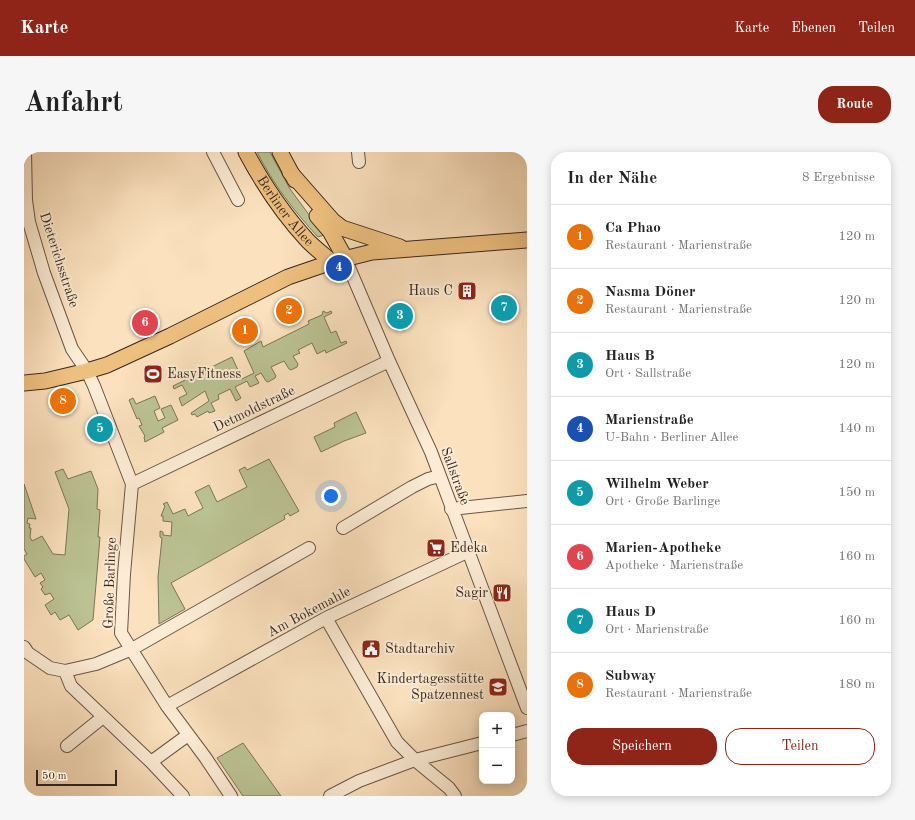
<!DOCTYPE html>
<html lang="de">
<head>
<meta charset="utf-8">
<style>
	:root { --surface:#fff; --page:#f6f6f6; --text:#222; --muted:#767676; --line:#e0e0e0; --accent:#8f2418 }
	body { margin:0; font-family:"Old Standard TT",serif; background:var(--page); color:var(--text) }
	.controls { position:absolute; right:12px; bottom:12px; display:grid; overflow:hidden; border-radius:8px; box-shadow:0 2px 10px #0003 }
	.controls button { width:36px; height:36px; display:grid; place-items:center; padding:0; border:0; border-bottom:1px solid var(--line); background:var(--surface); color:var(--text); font:20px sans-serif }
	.scale { position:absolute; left:12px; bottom:10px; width:81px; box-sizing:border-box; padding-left:4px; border:2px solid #38271e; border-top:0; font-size:11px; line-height:14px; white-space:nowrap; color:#38271e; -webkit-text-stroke:3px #fcecd5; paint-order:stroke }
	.you { position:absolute; left:307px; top:344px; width:14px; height:14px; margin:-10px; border:3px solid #fff; border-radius:50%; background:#1a73e8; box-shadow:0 0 0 6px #1a73e833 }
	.badge { display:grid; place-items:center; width:26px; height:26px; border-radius:50%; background:var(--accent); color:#fff; font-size:13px; font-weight:700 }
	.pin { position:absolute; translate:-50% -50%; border:2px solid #fff; box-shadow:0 1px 4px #0006 }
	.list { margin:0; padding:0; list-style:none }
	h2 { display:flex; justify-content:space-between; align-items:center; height:52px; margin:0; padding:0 16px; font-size:17px }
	h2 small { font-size:13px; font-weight:400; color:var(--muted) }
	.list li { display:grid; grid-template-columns:26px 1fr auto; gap:12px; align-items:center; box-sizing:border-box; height:64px; padding:0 16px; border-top:1px solid var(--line) }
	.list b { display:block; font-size:15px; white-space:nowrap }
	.list p { margin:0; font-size:13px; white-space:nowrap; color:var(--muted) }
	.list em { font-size:13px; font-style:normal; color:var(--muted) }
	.actions { display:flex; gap:8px; padding:12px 16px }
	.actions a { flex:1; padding:9px 0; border:1px solid var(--accent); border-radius:16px; text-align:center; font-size:14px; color:var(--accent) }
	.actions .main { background:var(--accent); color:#fff }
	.map { position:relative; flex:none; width:503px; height:644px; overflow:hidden; border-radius:16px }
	header { display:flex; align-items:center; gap:24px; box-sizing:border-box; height:56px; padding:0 20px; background:var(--accent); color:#fff }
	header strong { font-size:19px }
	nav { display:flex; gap:22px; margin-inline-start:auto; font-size:14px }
	.intro { display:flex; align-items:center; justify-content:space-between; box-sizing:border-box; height:96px; padding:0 24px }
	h1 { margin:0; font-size:28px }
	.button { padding:10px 18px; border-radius:16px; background:var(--accent); color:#fff; font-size:14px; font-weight:700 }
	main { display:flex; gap:24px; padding:0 24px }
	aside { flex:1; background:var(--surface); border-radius:16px; box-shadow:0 2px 10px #0003 }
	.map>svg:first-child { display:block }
	.green { fill:#bbc394; stroke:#7a7559 }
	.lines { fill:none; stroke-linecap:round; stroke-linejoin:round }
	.minor-casing { stroke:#695646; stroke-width:14 }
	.major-casing { stroke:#38271e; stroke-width:17 }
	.minor { stroke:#fcecd5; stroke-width:12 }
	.major { stroke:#eec07f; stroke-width:15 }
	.labels { text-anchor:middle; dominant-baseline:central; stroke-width:4; stroke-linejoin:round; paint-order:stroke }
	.street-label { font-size:14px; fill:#38271e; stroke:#fcecd5 }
	.poi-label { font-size:14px; fill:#38271e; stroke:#fcecd5; text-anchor:end }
</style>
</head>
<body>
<header>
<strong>Karte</strong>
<nav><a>Karte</a><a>Ebenen</a><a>Teilen</a></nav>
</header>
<div class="intro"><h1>Anfahrt</h1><a class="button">Route</a></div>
<main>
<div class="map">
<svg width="503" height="644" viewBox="0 0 503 644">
	<rect width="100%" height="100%" fill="#fbe1be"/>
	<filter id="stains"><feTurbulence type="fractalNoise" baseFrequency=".005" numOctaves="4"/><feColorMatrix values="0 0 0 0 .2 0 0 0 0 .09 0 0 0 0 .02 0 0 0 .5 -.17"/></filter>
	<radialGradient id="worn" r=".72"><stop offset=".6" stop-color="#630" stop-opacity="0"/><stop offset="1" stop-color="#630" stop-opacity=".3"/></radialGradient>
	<path class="green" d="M233,0H246L266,37L300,83L294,85C270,59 249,32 233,0Z
		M299,159L303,161L307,159L308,161L300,165L307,181L312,179L317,191L322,189L323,191L302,201L301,198L293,202L288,191L274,198L276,201L269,204L274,212L273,215L267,218L265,217L260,209L247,215L252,224L251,226L244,230L242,229L237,221L231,224L235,231L226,235L223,229L211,235L217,246L212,249L206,237L194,243L195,247L187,251L191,259L185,261L184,259L173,265L171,262L168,263L167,261L185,249L181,239L158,254L155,246L163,242L158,233L150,237L149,234L208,205L218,227L230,221L220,199L237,189L239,195L285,172L284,169L298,163Z
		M131,244L136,256L130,259L134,269L141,266L137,257L147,253L154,268L138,276L140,280L121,290L120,285L121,284L115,274L118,273L115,266L113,267L105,248L109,246L112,252Z
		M332,260L342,281L320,289L297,300L290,285L311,275L310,271Z
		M245,307L275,359L266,364L264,361L260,364L261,367L147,431L161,457L135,472L134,425L138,386L136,385V379L139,380V383L147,384L148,370L139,369V364H137L141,354L139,352L143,350L149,362L161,357L164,364L179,356L171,340L185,333L193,350L223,335L215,318L221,315L223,318Z
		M39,317L44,327L67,319L74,337L73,357L76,358L74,385H76L69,468L54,478L45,463L36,468L31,460L27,463L21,453L30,447L26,441L21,443L17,437L19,435L16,431L21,428L17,421L11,425L0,407V404L3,402L0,397V332L12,367L4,366L3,371L6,372L5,376H7L6,385L8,389L18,384L29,402L41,403L45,357L31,320Z
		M219,591L257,644H219L193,606Z"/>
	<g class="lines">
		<defs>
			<path id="minor" d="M1,0L2,48L5,70L20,121L48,197L63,219L70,234L108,332L100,422L97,481L143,554L181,605L207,644
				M189,0L214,48
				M334,0L335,10
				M321,106L365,209L407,300L503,556
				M108,332L365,209
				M427,357L503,349
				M319,376L388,335L404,327L416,324
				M302,466L373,590L391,608L425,636L431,644
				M0,495L4,501L26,516L41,519L72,512L108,497L285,396
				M41,519L47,534L127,610
				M143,554L302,466L443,400
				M488,583L503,579
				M43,594L79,565
				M159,644L127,610L164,583
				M306,644L335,629L391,608L458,591"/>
			<g id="major">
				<path id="s1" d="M222,0C239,32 260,63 284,89C292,97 300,103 308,110"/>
				<path d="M256,0L271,28"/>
				<path d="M266,20L309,69L318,76L376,95"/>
				<path d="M293,64L306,79L321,106"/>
				<path d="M0,231L21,229L63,219L83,213L146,184L264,125L308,110L348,100L503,88"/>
			</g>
		</defs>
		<use href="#minor" class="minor-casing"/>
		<use href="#major" class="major-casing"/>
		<use href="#minor" class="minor"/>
		<use href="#major" class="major"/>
	</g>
	<defs>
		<symbol id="building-square" viewBox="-11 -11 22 22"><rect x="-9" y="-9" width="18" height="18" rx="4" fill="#8f2418" stroke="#fcecd5"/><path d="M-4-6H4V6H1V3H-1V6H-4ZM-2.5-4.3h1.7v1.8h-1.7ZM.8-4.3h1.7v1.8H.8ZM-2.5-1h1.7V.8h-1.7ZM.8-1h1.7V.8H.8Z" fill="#fff"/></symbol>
		<symbol id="stadium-square" viewBox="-11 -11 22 22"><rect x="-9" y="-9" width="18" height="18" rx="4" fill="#8f2418" stroke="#fcecd5"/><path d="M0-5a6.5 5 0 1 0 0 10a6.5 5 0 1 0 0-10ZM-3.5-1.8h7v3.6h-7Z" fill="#fff"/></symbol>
		<symbol id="supermarket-square" viewBox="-11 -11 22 22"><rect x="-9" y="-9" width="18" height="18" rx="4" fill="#8f2418" stroke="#fcecd5"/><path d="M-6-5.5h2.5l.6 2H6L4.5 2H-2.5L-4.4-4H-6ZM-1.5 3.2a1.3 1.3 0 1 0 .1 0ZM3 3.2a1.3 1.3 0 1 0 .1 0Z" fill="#fff"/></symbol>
		<symbol id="restaurant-square" viewBox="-11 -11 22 22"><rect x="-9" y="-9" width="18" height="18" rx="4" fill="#8f2418" stroke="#fcecd5"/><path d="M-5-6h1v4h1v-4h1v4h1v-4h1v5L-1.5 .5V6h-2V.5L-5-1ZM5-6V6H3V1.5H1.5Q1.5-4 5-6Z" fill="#fff"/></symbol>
		<symbol id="civic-square" viewBox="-11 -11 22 22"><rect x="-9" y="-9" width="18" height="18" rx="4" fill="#8f2418" stroke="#fcecd5"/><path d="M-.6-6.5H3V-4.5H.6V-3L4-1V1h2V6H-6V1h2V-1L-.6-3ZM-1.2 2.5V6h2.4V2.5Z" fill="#fff"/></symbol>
		<symbol id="school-square" viewBox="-11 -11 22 22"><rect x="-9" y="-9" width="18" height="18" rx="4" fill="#8f2418" stroke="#fcecd5"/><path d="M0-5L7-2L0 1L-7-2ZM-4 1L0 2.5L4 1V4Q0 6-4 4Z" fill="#fff"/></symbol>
	</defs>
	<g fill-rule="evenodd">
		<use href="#building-square" x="432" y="128" width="22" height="22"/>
		<use href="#stadium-square" x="118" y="211" width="22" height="22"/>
		<use href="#supermarket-square" x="401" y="385" width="22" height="22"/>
		<use href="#restaurant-square" x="467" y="430" width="22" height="22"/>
		<use href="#civic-square" x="336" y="486" width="22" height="22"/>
		<use href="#school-square" x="463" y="524" width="22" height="22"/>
	</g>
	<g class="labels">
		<g class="street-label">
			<text stroke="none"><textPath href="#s1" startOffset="71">Berliner Allee</textPath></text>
			<text transform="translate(35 108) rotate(72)">Dieterichsstraße</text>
			<text transform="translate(230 257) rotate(-26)">Detmoldstraße</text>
			<text transform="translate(431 324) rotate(70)">Sallstraße</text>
			<text transform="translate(86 431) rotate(-88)">Große Barlinge</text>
			<text transform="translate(285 460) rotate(-28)">Am Bokemahle</text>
		</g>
		<g class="poi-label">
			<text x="429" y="139">Haus C</text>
			<text x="143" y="222" text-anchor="start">EasyFitness</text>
			<text x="426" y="396" text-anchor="start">Edeka</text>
			<text x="464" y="441">Sagir</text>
			<text x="361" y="497" text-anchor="start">Stadtarchiv</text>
			<text x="460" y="527">Kindertagesstätte<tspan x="460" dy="16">Spatzennest</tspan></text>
		</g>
	</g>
	<rect width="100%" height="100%" filter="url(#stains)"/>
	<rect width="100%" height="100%" fill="url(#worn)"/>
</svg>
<div class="controls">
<button>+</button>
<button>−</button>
</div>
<div class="scale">50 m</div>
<div class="you"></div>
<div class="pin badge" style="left:221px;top:179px;background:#e8710a">1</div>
<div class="pin badge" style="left:265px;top:159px;background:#e8710a">2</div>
<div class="pin badge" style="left:376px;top:164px;background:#0f9aa8">3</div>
<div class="pin badge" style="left:315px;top:116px;background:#1a4fb4">4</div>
<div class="pin badge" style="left:76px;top:277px;background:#0f9aa8">5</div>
<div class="pin badge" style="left:121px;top:171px;background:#e0444e">6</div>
<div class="pin badge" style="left:480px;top:156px;background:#0f9aa8">7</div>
<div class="pin badge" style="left:39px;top:249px;background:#e8710a">8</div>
</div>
<aside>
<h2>In der Nähe<small>8 Ergebnisse</small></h2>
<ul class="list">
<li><span class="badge" style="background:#e8710a">1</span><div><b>Ca Phao</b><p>Restaurant · Marienstraße</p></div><em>120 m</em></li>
<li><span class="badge" style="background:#e8710a">2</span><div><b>Nasma Döner</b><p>Restaurant · Marienstraße</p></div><em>120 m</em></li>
<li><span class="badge" style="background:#0f9aa8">3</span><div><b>Haus B</b><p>Ort · Sallstraße</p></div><em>120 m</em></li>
<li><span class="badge" style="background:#1a4fb4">4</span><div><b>Marienstraße</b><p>U-Bahn · Berliner Allee</p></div><em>140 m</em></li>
<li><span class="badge" style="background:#0f9aa8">5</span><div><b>Wilhelm Weber</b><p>Ort · Große Barlinge</p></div><em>150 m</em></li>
<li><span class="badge" style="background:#e0444e">6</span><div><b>Marien-Apotheke</b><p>Apotheke · Marienstraße</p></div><em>160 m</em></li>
<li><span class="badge" style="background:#0f9aa8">7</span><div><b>Haus D</b><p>Ort · Marienstraße</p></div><em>160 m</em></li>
<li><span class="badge" style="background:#e8710a">8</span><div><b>Subway</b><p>Restaurant · Marienstraße</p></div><em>180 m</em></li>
</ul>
<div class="actions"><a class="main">Speichern</a><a>Teilen</a></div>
</aside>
</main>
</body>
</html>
